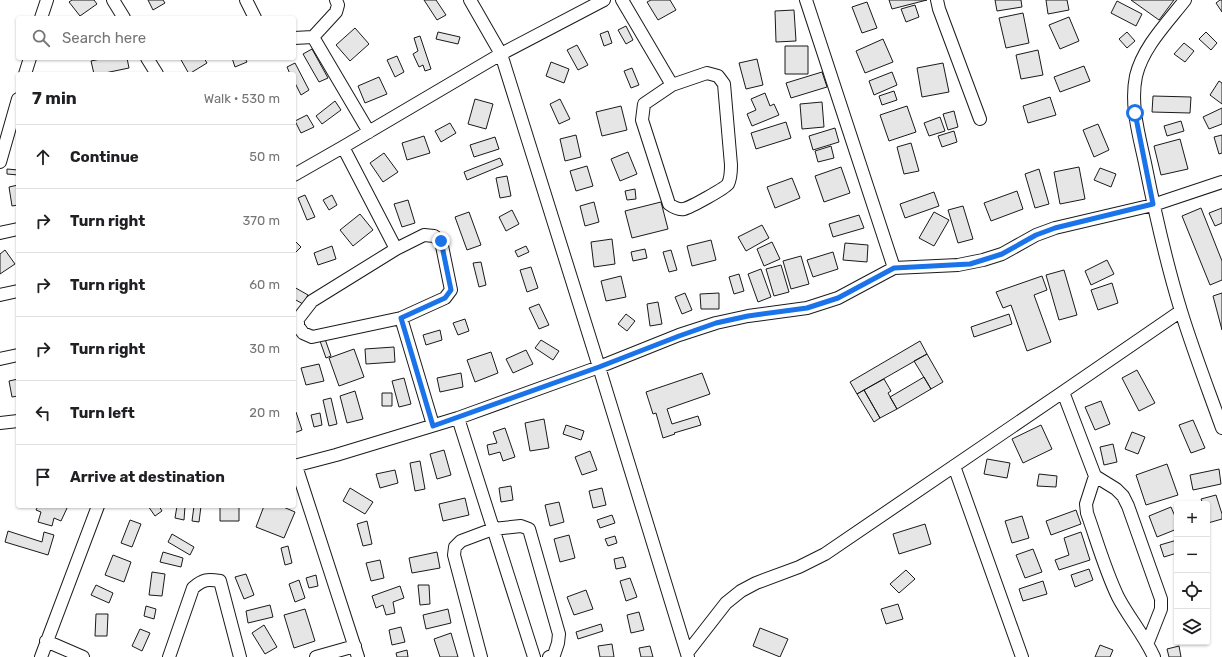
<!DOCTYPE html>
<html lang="en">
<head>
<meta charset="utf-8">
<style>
	:root { --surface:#fff; --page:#f6f6f6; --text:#202124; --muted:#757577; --line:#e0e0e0 }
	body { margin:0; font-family:Rubik,sans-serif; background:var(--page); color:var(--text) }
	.controls { position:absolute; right:12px; bottom:12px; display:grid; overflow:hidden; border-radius:4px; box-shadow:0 1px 3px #0004 }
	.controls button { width:36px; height:36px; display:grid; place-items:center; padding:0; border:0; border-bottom:1px solid var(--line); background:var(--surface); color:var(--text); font:20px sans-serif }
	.stop { position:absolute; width:12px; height:12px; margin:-9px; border:3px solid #1a73e8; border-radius:50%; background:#fff }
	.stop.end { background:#1a73e8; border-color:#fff; box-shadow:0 1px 4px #0008 }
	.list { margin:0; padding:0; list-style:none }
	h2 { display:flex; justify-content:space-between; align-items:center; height:52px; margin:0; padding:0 16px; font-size:17px }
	h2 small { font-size:13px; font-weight:400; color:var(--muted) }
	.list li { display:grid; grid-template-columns:26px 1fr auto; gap:12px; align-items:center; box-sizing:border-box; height:64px; padding:0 16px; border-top:1px solid var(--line) }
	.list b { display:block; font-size:15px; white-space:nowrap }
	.list em { font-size:13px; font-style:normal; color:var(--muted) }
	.icon { flex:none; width:22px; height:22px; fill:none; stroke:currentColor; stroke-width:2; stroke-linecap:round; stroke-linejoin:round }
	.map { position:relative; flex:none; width:1222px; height:657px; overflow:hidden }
	.search { position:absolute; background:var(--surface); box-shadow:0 1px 3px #0004; left:16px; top:16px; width:280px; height:44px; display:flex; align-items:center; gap:10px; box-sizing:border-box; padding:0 14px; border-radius:4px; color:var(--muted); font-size:15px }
	.panel { position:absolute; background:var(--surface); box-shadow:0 1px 3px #0004; left:16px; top:72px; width:280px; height:436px; border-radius:4px }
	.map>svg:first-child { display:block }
	.building { fill:#e6e6e6; stroke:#1a1a1a }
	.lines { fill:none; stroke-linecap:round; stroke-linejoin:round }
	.minor-casing { stroke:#1a1a1a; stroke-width:14 }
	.minor { stroke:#fff; stroke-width:12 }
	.route { stroke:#1a73e8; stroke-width:5 }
</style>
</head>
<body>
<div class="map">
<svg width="1222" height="657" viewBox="0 0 1222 657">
	<rect width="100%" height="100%" fill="#fff"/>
	<path class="building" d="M72,0H94L97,4L80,16L69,2Z
		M148,0H163L165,3L153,10Z
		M424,0H436L446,15L437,20Z
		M651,0H670L676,10L658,20L647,2Z
		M889,0H927L892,9Z
		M995,0H1021L1022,7L997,11Z
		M1046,0H1067L1069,10L1048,14Z
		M1131,0H1174L1159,20Z
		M1220,0H1222V12L1216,3Z
		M1117,1L1142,14L1136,26L1111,13Z
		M867,2L877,28L862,33L852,7Z
		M915,5L919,17L906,22L901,9Z
		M794,10L796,41L776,42L775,11Z
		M1023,13L1029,43L1006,48L999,18Z
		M1069,17L1079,41L1060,49L1049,25Z
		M626,26L633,40L626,44L618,30Z
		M355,28L369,44L350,61L336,45Z
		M608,31L612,43L604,46L600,34Z
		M438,32L460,37L458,44L436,39Z
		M1127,32L1135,41L1127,48L1119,39Z
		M1206,32L1217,43L1211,50L1199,39Z
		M420,36L431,69L425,71L423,65L419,67L413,54L418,51L414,38Z
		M883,39L893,62L865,73L856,51Z
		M1184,43L1194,51L1185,62L1174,54Z
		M577,45L588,65L578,70L567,50Z
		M785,46H808V74H785Z
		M312,49L328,78L319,82L303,54Z
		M1038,50L1043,75L1021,79L1016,55Z
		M397,56L404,72L395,77L387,60Z
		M105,58H127L129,68L100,74H94L91,61Z
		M180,58H204L207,63L189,74Z
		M232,58H245L247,62L235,67Z
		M757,59L763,85L746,89L739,63Z
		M551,62L569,69L564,83L546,76Z
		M295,63L309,90L301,95L294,81V74H290L287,67Z
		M943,63L949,92L922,97L917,68Z
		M1084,66L1090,81L1060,92L1054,77Z
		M632,68L639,85L631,88L624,71Z
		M822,72L827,87L791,98L786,83Z
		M892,72L897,85L874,95L869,81Z
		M379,77L387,94L365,103L358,86Z
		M1219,81L1222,83V104L1210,95Z
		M894,91L897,100L882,105L879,96Z
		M765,93L770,106L774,104L779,115L752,126L747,114L756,110L751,99Z
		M1153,96L1191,97L1190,113L1152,112Z
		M1050,97L1056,115L1028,123L1023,106Z
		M475,99L493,104L486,129L468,124Z
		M560,99L570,119L559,124L550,104Z
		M335,101L341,110L322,124L316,116Z
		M822,102L824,127L802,129L800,104Z
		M621,106L627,130L602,136L596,112Z
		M907,106L916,132L889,141L880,115Z
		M1222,108V124L1209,129L1203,117Z
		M954,111L958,127L948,130L943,114Z
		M307,115L314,127L301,133L295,121Z
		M940,117L945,131L929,136L924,123Z
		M1181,121L1184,131L1167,136L1164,126Z
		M786,122L791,138L756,149L751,133Z
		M450,123L456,133L441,142L435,131Z
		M1098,124L1109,150L1094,157L1083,130Z
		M835,128L839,142L813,150L809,136Z
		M954,131L957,142L942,147L938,136Z
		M576,135L581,157L565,161L560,139Z
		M1222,135V153L1219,154L1214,137Z
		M424,136L430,153L407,160L402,143Z
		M495,137L499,149L474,157L470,145Z
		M1180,139L1188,169L1161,175L1154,146Z
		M911,143L919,171L904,174L897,147Z
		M831,146L834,158L818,162L815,151Z
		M628,152L637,174L620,181L611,159Z
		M384,153L398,172L383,182L370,163Z
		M500,158L503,165L467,180L464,172Z
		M587,166L593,186L576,191L570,171Z
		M841,167L850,193L824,202L815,176Z
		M1079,167L1085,199L1060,204L1054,172Z
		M1100,168L1116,174L1111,187L1094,180Z
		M7,169L18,170V175L7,174Z
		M1039,169L1049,204L1035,208L1025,174Z
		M507,176L511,196L500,198L496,178Z
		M792,178L800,198L775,208L767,187Z
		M18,185V205L12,206L9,187Z
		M635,189L636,199L627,200L625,191Z
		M1017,191L1023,209L991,221L984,203Z
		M934,192L939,206L905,218L900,204Z
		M305,195L315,217L307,220L298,198Z
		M332,195L337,205L329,210L323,200Z
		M408,200L415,223L402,227L394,204Z
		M594,202L599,222L585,226L580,206Z
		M661,202L668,229L632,238L625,211Z
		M963,206L973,239L958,243L948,210Z
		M1201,208L1222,261V280L1210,285L1182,216Z
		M1222,208V223L1215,226L1209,213Z
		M512,210L519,224L506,231L499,217Z
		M469,212L481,245L467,250L455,217Z
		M934,212L949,220L934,246L919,238Z
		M360,214L373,230L353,246L340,230Z
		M859,215L864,228L833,237L829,224Z
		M762,225L769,238L746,251L738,237Z
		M612,239L615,264L594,267L591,242Z
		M711,240L716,260L692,266L687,246Z
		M295,241L301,247L294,254V243Z
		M772,242L780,259L764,266L757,249Z
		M845,243L868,245L867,262L843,260Z
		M332,246L336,259L318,265L314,253Z
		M526,246L529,252L518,257L515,251Z
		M645,249L647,258L633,261L631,252Z
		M5,250L15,264L0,274V254Z
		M671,250L677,270L669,272L663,252Z
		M833,252L838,269L813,277L807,260Z
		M801,256L809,284L791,289L783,261Z
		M1107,260L1114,274L1091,285L1085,271Z
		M481,262L486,285L479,287L473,263Z
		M781,265L789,292L774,296L766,269Z
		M531,267L538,288L527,292L520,270Z
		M761,269L771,297L758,302L748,274Z
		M1064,270L1077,315L1059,320L1046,275Z
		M739,274L744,291L734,294L729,277Z
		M621,276L626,297L606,301L601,281Z
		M1042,276L1047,290L1034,295L1051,342L1027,351L1011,305L1003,308L996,292Z
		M1112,283L1118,303L1098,310L1091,290Z
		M294,287L308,295L303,304L294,299Z
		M685,293L692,310L682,314L675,297Z
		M719,293V309H701L700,294Z
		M1222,293V330L1213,296Z
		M658,302L662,324L650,326L647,304Z
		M539,304L549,325L539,329L529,308Z
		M626,314L635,321L627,331L618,324Z
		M1009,314L1012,324L974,337L971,327Z
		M465,319L469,331L458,335L453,323Z
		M440,330L442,340L426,345L423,335Z
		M325,339L331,356L326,358L320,341Z
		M541,340L559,351L553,360L535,348Z
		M920,341L927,354L857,394L850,382Z
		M394,347L395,362L366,364L365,349Z
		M354,349L364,377L339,386L329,358Z
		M526,350L533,364L513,373L506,359Z
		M491,352L498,373L475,382L467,360Z
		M927,354L943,382L931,389L914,361Z
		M319,364L324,381L306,385L301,368Z
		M1137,370L1155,403L1139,411L1122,378Z
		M461,373L463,387L440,392L437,378Z
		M702,373L710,394L667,409L672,424L698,416L701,425L674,433L675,434L663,438L656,413L653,414L646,392Z
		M924,377L931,389L897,409L890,397Z
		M404,378L411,404L399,407L392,381Z
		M18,379V396L12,397L9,381Z
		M884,379L891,391L888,393L897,409L880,418L864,390Z
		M864,390L880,418L874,422L857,394Z
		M355,391L363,419L347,423L340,396Z
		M382,393H392V406H382Z
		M331,398L337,424L329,426L323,400Z
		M1101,401L1110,424L1095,430L1085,407Z
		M296,412L302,430L294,433V413Z
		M320,413L322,425L314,427L311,415Z
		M544,419L549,448L530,451L525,423Z
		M1193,420L1205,448L1191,453L1179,425Z
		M566,425L584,431L581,440L563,434Z
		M1041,425L1052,449L1023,463L1012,439Z
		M505,428L515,457L503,461L500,452L489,455L487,445L497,443L493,432Z
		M1132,432L1145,437L1138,454L1125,449Z
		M1113,444L1117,462L1104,465L1100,447Z
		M444,450L451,475L437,479L430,454Z
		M590,451L597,470L582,475L575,457Z
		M987,459L1010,463L1007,478L984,474Z
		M420,461L425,489L415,491L410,463Z
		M1167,464L1178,495L1146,505L1136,475Z
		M1219,469L1221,484L1193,490L1190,475Z
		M395,470L398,483L380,488L376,474Z
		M1039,474L1057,476L1056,487L1037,486Z
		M511,486L513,500L501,502L499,488Z
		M350,488L373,502L365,514L343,501Z
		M602,488L606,505L593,508L589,491Z
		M1216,495L1222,514V519L1208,523L1207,519V504H1203L1201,499Z
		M465,498L469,515L443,521L439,504Z
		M559,502L564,522L550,526L545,505Z
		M38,506H68L61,521L54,518L52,526L38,522L41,512L36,510Z
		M148,506H159L162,511L155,516Z
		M177,506H185L184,520L175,518Z
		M194,506H201L199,522L192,521Z
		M220,506H239V521H220Z
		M264,506H281L295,512L284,538L256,527Z
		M1171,507L1177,521V529L1157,537L1149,516Z
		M1076,510L1081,524L1051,535L1046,521Z
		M612,515L615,523L600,528L597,520Z
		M1022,516L1029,538L1012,543L1005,521Z
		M130,520L141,524L132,547L121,543Z
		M367,521L372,544L363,546L357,524Z
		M925,524L931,544L899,554L893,534Z
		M8,531L42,542L44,532L54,535L48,555L5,542Z
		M1081,532L1090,560L1059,570L1055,560L1069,555L1064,538Z
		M172,534L194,547L190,555L168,542Z
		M569,535L575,558L560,562L554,539Z
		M615,536L617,543L608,546L605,539Z
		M1177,540V553L1164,557L1160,545Z
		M288,546L292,563L285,565L281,548Z
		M1033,549L1042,572L1025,578L1016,555Z
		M163,552L183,558L181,567L160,562Z
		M437,552L440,568L412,573L409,558Z
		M113,555L131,562L124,582L105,575Z
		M623,557L626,567L616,569L614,559Z
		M380,560L384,578L371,581L366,563Z
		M1089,569L1093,580L1075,587L1071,575Z
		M906,570L915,579L899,593L890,584Z
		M152,572L165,574L162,596L149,595Z
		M246,574L254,595L244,599L235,577Z
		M316,575L318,586L309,588L306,578Z
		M630,578L637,597L626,601L620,581Z
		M299,580L305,598L295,602L289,584Z
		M1043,581L1047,594L1023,601L1019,589Z
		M96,585L113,593L109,603L91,595Z
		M418,585H429L430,604L420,605Z
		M400,586L404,598L393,602L395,613L386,615L383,605L376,608L372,596Z
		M586,590L593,609L574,615L567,597Z
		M898,604L903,619L886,624L881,609Z
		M270,605L273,617L248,623L246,611Z
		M146,606L156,609L154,619L144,616Z
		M305,609L315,641L294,648L284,615Z
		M448,609L451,623L426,629L423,615Z
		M639,612L644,630L631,633L627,615Z
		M96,614H108L107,636H95Z
		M601,624L603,631L578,639L576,632Z
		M264,625L277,647L265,654L252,633Z
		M401,627L405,642L392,645L389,630Z
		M760,628L788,639L780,657L753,646Z
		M140,629L150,633L142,651L132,646Z
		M451,633L458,657H440L434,639Z
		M612,644L614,657H600L598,646Z
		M1100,645L1113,650L1110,657H1095Z
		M650,646L653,657H641L639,648Z
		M1179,646L1181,657H1169L1167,649Z
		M407,650L408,657H397L396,653Z"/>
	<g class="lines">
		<defs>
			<path id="minor" d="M113,0L124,18
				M246,0L255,18
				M470,0L501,54L599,367L688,657
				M622,0L672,85
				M806,0L894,268
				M937,0L939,9L980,119
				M1185,0C1167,23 1143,47 1136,76C1130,105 1139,135 1145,163C1155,213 1166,262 1181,311C1193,350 1208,389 1222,428
				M41,18L47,0
				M313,37L369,132
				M294,38L313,37L336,12L338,5L336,0
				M147,58L157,74
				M707,73L718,76L724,84L731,165C731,171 731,178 728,184C724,189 691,207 684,209C678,210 673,207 669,204L642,120L644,104L672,85Z
				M25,74L30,58
				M343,147L396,249
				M0,162L18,99
				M294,175L343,147L501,54L604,0
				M0,233L18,229
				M424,235L434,236L441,241L451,290L445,298L401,318L312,337L303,333L298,326V319L312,301L396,249Z
				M0,295L18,291
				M401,318L433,425
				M0,359L18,355
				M1063,392L1095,476L1116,489L1123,496L1128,506L1161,599V609L1148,642
				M458,418L534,657
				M0,423L18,421
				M294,466L336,455L458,418L599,367L679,335L716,323L748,316L807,308L838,298L894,268L958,265L983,260L1002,254L1036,235L1055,228L1153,205L1222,182
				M296,466L358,657
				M954,466L1022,657
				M1095,476L1086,504L1087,513C1097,541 1105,570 1118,597C1129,618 1144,635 1154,657
				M46,641L83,657
				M687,653L726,603L741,591L756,583L799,567L825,554L1063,392L1181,311
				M41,657L98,506
				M169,657L193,588C203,579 208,579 220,581L240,657
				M316,657L355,646
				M481,657L454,555L455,547L461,541L493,529L521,526L529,529L559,634L558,643L554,655L549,657"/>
		</defs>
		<use href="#minor" class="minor-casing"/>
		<use href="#minor" class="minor"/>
	</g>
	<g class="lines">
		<path class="route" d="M441,241L451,290L445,298L401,318L433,426L599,367L679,336L716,323L748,316L807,308L838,298L894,268L970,264L1002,254L1036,235L1055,228L1153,204L1135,113"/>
	</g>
</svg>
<div class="controls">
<button>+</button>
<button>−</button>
<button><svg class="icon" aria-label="locate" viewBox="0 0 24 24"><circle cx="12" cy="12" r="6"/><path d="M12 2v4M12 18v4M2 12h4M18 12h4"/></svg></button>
<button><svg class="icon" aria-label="layers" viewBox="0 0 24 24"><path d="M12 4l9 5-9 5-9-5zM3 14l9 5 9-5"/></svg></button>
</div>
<div class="stop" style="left:1135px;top:113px"></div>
<div class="stop end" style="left:441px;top:241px"></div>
<div class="search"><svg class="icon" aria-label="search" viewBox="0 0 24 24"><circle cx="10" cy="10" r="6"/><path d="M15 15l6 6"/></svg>Search here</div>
<section class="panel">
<h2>7 min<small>Walk · 530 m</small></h2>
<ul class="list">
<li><svg class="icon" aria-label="ahead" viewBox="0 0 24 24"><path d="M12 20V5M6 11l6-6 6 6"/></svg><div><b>Continue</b></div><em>50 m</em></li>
<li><svg class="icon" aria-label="right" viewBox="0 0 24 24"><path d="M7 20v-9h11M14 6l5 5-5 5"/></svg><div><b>Turn right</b></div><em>370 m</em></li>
<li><svg class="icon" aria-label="right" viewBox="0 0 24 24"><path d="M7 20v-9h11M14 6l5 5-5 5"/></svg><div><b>Turn right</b></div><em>60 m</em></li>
<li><svg class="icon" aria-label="right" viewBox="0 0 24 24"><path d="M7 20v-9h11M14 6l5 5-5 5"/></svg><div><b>Turn right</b></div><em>30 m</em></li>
<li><svg class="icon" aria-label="left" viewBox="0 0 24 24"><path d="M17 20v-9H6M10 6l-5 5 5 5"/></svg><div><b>Turn left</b></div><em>20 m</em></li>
<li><svg class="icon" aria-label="arrive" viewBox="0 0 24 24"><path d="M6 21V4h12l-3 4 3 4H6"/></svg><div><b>Arrive at destination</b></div></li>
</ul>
</section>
</div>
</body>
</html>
